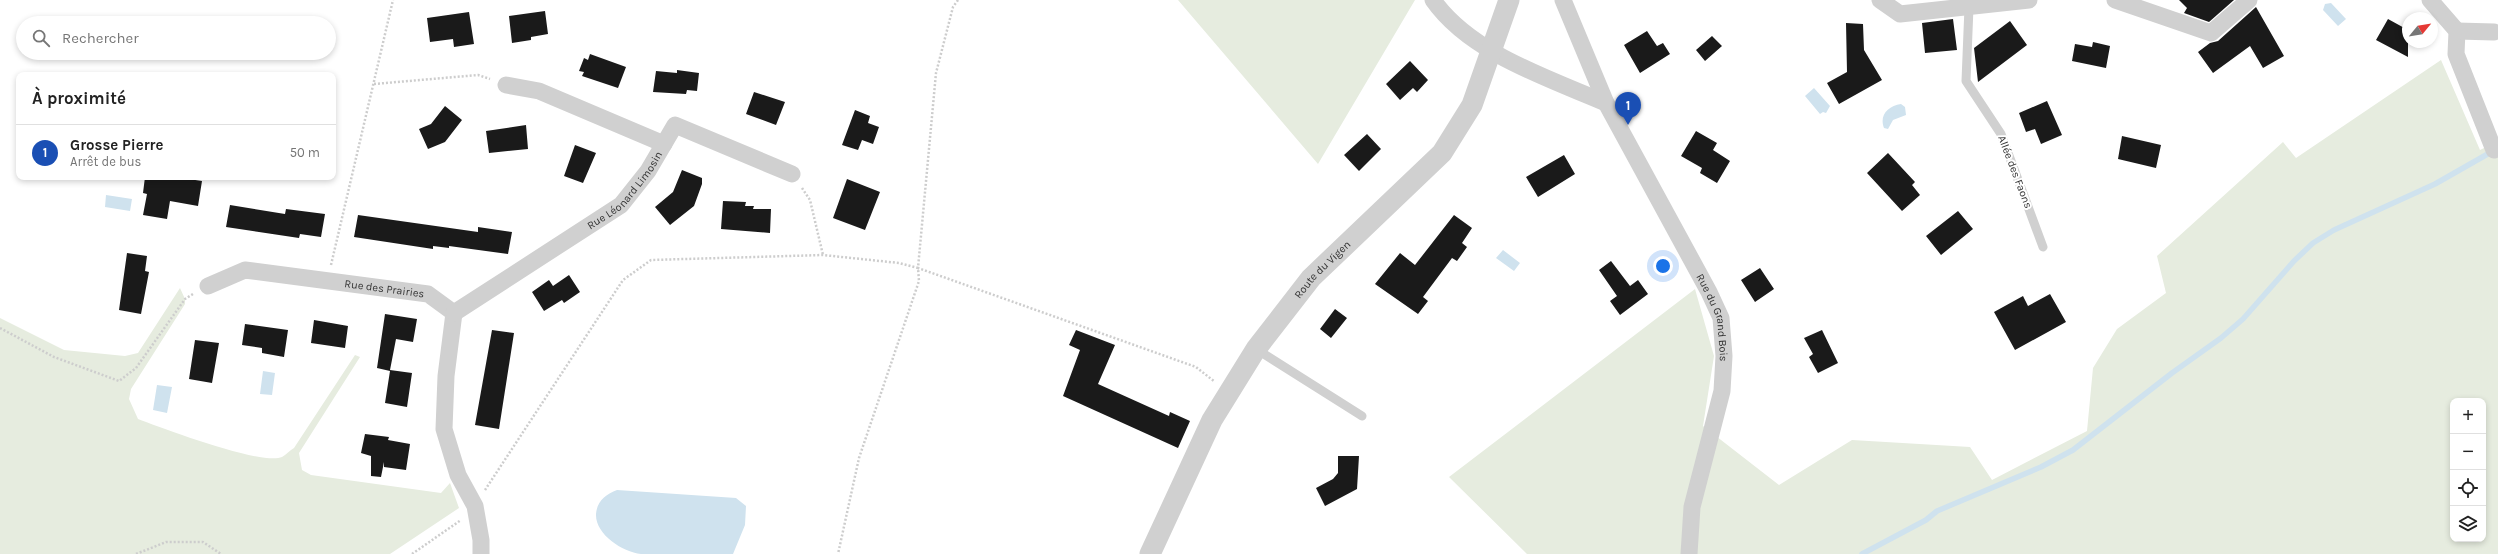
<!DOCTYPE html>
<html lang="fr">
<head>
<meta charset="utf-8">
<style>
	:root { --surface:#fff; --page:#f6f6f6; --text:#222; --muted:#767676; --line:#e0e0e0; --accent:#e63946 }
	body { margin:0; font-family:Karla,sans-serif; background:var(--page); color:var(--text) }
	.controls { position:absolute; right:12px; bottom:12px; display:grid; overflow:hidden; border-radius:8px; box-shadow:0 2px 6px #0003 }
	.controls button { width:36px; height:36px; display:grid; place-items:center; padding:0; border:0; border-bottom:1px solid var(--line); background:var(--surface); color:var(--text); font:20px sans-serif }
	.compass { position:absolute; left:2402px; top:12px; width:36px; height:36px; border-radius:50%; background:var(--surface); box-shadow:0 2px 6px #0003; rotate:60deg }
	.you { position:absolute; left:1663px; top:266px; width:14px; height:14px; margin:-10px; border:3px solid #fff; border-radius:50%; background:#1a73e8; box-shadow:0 0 0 6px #1a73e833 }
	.badge { display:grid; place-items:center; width:26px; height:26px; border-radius:50%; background:var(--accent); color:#fff; font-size:13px; font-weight:700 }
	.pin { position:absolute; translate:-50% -33px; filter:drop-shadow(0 1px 2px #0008) }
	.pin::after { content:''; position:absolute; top:21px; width:14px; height:12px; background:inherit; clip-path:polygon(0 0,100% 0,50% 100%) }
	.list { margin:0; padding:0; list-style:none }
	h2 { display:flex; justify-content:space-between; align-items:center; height:52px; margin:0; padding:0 16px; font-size:17px }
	h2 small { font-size:13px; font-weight:400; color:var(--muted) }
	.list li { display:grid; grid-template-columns:26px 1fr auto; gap:12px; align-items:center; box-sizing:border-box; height:56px; padding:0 16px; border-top:1px solid var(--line) }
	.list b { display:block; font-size:15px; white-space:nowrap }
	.list p { margin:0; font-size:13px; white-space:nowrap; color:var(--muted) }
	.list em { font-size:13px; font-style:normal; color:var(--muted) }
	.icon { flex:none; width:22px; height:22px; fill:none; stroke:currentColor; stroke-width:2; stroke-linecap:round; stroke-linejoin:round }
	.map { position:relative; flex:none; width:2498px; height:554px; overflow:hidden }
	.search { position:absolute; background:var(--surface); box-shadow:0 2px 6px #0003; left:16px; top:16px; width:320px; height:44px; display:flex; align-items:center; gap:10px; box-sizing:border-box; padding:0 14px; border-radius:22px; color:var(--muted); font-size:15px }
	.panel { position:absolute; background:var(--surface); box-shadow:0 2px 6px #0003; left:16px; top:72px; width:320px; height:108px; border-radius:8px }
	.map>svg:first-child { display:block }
	.green { fill:#e6ecdf; fill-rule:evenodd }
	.water { fill:#cfe2ee }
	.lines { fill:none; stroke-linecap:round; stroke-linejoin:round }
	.stream { stroke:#cfe2ee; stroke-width:5.5 }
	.building { fill:#1a1a1a }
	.path { stroke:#cdcdcd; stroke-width:2.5; stroke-dasharray:2 2; stroke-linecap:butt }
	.service { stroke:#d0d0d0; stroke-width:9 }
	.minor { stroke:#d0d0d0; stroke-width:17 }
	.tertiary { stroke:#d0d0d0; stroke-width:21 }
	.labels { text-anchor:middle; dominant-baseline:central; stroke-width:4; stroke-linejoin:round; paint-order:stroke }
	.street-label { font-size:11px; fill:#333; stroke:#fff }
</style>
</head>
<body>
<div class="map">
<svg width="2498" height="554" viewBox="0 0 2498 554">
	<rect width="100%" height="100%" fill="#fff"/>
	<path class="green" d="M1178,0H1415L1318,164Z
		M2441,60L2480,150L2498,141V554H1527L1449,477L1695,289L1714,356L1703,426L1779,485L1852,440L1970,447L1992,480L2087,431L2093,368L2117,329L2166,293L2157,256L2283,142L2296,158ZM2453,401H2483V539H2453Z
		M180,288L185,299V304L131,389L129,399L138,419C162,428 262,466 282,457C286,455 290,450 294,448L355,355L360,357L299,453L302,470L311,475L441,493L450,483L459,508L390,554H0V318L64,350L125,356L138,353Z"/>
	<path class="water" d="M2331,3L2346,19L2338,26L2323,10L2325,4Z
		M1814,88L1830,106L1826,113L1823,112L1820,114L1805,96Z
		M1901,104L1905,107L1906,115L1893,120L1888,129L1884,128C1879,115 1888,106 1901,104Z
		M106,195L132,199L130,211L105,207Z
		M1503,250L1520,263L1514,271L1496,258Z
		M263,371L275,373L272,395L260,394Z
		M157,385L172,387L167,413L153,410Z
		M617,490L736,498L746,506L745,525L733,554C704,554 669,554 641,554C622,552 595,534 596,514C597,501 606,494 617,490Z"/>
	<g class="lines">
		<path class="stream" d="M1862,554L1926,520L1937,511L2041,467L2073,450L2172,373L2221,338L2243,319L2294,261L2313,243L2334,230L2435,184L2493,151"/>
	</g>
	<path class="building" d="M2179,0H2234L2209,22L2184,13L2187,8Z
		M2256,7L2284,56L2263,68L2250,46L2213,73L2198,52L2210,43L2218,41Z
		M545,11L548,34L531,37V40L512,43L509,16Z
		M469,12L474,44L454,47L453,39L430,42L427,18Z
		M1953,19L1957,50L1925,53L1922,23Z
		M2388,19L2408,30V57L2376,40Z
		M2010,21L2027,45L1978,82L1974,48Z
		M1846,23L1863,24L1864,50L1882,80L1839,104L1827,83L1847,72Z
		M1647,31L1657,46L1663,43L1670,54L1640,73L1624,45Z
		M1712,36L1722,46L1705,61L1696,50Z
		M2093,42L2110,46L2106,68L2072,61L2075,44L2092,47Z
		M590,54L626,67L618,88L582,76L584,72L579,71L584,58L588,60Z
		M1410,61L1428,80L1417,92L1413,88L1400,100L1386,84Z
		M677,70L699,73L697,91L687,90L686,94L653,92L656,71L677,73Z
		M754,92L785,102L776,125L746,114Z
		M2047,101L2062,135L2041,144L2035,129L2026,132L2019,113Z
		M445,106L462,120L445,142L428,149L419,129L431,124Z
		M855,110L870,116L868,123L879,127L873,144L862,140L858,150L842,145Z
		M526,125L528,149L489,153L486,131Z
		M1696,131L1717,143L1713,150L1730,161L1717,183L1700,173L1702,168L1681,156Z
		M1367,134L1381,149L1359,171L1344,155Z
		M2122,136L2161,145L2156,168L2118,159Z
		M575,145L596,153L583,183L564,176Z
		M1888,153L1915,182L1912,185L1920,195L1902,211L1867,173Z
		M1564,155L1575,174L1538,197L1526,177Z
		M682,170L702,178V184L694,206L670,225L655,207L673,192Z
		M145,177H175L202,181L198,206L170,201L167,219L143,215L147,194L143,193Z
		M847,179L880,192L865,230L833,218Z
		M723,201L746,202L745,206H754L753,209H771L770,233L721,229Z
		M230,205L285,214L286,209L325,214L321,237L300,234L299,238L226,227Z
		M1958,211L1973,229L1941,255L1926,236Z
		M358,215L478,232V227L512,232L508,254L449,246V248L433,246V249L354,237Z
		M1454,215L1472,228L1462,243L1467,247L1457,261L1452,258L1423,297L1428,301L1418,314L1375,284L1400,253L1415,265Z
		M127,253L147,256L145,271L149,272L141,314L119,310Z
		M1611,261L1630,286L1638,280L1648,294L1620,315L1610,301L1617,296L1599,270Z
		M1760,268L1774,289L1755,302L1741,280Z
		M569,275L580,292L564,303L562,300L544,311L532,292L549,280L553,286Z
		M2050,294L2066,322L2015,350L1994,312L2023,296L2028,306Z
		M1335,309L1347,318L1331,338L1320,329Z
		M385,314L417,319L413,342L396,339L390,370L412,373L407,407L385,403L390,371L377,368Z
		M314,320L348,326L345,348L311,343Z
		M245,324L288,330L284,357L262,353V348L242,345Z
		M492,330L514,333L499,429L475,425Z
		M1076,330L1115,345L1098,384L1169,416L1170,412L1190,421L1178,448L1063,396L1080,350L1069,345Z
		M1822,330L1838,363L1818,373L1809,357L1813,354L1804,338Z
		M195,340L219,343L212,383L189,379Z
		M365,434L389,437L388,440L410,444L406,470L384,467V462L381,477L371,476V456L361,453Z
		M1338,456H1359L1357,489L1325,506L1316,488L1333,479L1338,473Z"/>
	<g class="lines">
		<path class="path" d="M958,0L953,7L936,73L918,268L1196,367L1215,382
			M374,84L478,75L490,79
			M802,188L810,200L823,255
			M331,265L393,0
			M0,328L54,357L119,381L136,368L185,299L193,294
			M485,490L623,280L651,260L823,255L899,263L918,268L919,281L859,458L838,554
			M136,554L166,542H203L221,554
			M412,554L461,520"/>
		<path class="service" d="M1969,7L1966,81L2001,134L2043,247
			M1256,349L1362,416"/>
		<g class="minor">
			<path d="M1433,0C1470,53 1548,78 1606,103"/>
			<path id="s1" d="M1563,0L1606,103L1709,292L1721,318L1724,356L1722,391L1692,507L1689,554"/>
			<path d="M1880,0L1900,14L2029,0"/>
			<path d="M2115,0L2211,33L2249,0"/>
			<path d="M2430,0L2457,31L2456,54L2494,150"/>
			<path d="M2457,31L2494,32"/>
			<path d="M506,85L539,91L664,144"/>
			<path id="s2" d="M208,286L245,270L428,294L454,313L446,376L444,429L458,475L475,506L481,540V554"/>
			<path id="s3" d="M454,313L621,205L648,171L675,125L792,174"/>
		</g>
		<path class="tertiary" id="s4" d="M1150,554L1212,420L1256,349L1311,278L1442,153L1472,105L1509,0"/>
	</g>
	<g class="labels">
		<g class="street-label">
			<text transform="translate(2015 172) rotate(69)">Allée des Faons</text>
			<text stroke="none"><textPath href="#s3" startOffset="212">Rue Léonard Limosin</textPath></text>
			<text stroke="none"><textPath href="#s4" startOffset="335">Route du Vigen</textPath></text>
			<text stroke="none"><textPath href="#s2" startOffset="181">Rue des Prairies</textPath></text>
			<text stroke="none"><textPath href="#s1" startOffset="353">Rue du Grand Bois</textPath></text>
		</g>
	</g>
</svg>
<div class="controls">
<button>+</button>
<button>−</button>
<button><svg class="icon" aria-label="locate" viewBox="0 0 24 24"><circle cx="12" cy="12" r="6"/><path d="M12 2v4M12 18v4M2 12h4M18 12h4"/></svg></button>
<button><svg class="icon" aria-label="layers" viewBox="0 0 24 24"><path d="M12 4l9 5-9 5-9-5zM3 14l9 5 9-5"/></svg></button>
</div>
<svg class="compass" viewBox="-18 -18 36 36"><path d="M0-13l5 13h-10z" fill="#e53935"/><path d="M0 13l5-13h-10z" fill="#767676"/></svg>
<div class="you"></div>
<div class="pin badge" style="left:1628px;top:125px;background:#1a4fb4">1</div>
<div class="search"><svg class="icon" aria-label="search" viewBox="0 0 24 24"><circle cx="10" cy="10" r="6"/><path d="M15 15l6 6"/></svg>Rechercher</div>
<section class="panel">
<h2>À proximité<small></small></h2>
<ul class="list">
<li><span class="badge" style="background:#1a4fb4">1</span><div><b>Grosse Pierre</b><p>Arrêt de bus</p></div><em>50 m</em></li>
</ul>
</section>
</div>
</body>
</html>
